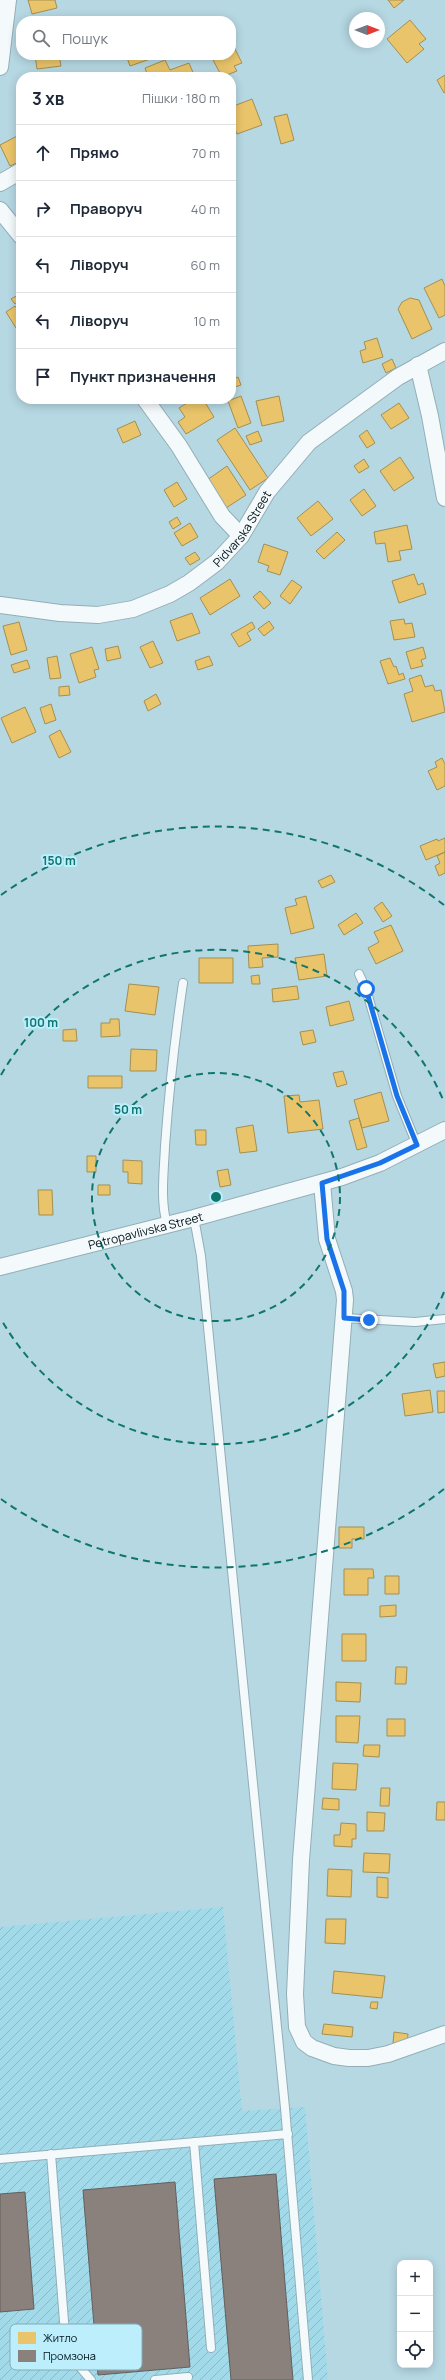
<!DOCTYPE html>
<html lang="uk">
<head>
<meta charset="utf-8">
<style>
	:root { --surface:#fff; --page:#f2f2f3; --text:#1f2937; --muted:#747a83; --line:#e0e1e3 }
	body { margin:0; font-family:Manrope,sans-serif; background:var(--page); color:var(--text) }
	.controls { position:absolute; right:12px; bottom:12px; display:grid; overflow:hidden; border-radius:8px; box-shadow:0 2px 10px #0003 }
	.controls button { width:36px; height:36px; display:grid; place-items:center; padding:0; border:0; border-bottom:1px solid var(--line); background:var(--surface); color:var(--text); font:20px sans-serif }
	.compass { position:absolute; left:349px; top:12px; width:36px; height:36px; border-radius:50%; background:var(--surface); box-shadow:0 2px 10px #0003; rotate:90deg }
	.stop { position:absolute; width:12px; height:12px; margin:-9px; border:3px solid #1a73e8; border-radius:50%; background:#fff }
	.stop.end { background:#1a73e8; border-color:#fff; box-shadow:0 1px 4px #0008 }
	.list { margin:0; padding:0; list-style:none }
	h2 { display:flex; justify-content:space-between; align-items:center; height:52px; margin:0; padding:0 16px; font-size:17px }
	h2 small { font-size:13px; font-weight:400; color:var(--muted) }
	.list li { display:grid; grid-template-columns:26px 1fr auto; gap:12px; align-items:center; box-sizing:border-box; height:56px; padding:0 16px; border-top:1px solid var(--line) }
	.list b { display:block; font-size:15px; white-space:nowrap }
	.list em { font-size:13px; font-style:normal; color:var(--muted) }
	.icon { flex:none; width:22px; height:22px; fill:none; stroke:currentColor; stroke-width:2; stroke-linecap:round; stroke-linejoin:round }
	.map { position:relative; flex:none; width:445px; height:2380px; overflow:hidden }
	.search { position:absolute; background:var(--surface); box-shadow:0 2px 10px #0003; left:16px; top:16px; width:220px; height:44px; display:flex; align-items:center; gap:10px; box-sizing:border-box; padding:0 14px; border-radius:16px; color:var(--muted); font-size:15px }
	.panel { position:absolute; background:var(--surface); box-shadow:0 2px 10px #0003; left:16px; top:72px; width:220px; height:332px; border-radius:16px }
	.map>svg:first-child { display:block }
	.industrial { fill:url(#industrial-furrows) }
	.homes { fill:#e9c46a; stroke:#a38f52 }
	.industry { fill:#8a817c; stroke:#61605e }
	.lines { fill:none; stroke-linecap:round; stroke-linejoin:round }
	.lane-casing { stroke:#93aeb6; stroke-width:10 }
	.street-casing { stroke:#93aeb6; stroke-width:18 }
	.lane { stroke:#f4f9fb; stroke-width:8 }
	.street { stroke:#f4f9fb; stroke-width:16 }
	.route { stroke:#1a73e8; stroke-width:5 }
	.ring { fill:none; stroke:#0f766e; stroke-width:2; stroke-dasharray:7 5 }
	.labels { text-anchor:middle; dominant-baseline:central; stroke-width:4; stroke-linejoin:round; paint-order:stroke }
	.street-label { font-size:12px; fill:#001319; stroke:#bceefc }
	.key { fill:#bceefc; stroke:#84acb8; stroke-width:1 }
	.key-label { font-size:11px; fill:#001319 }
	.centre { fill:#0f766e; stroke:#bceefc; stroke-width:2 }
	.ring-label { font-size:12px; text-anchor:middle; font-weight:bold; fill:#0f766e; stroke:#bceefc; stroke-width:4; stroke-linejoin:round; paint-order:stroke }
</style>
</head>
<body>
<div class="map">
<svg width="445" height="2380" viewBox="0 0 445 2380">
	<defs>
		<pattern id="industrial-furrows" width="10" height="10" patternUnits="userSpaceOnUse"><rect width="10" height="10" fill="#a2daea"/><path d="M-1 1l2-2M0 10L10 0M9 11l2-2" fill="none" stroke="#8abac8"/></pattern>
	</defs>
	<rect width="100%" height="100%" fill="#b6d8e3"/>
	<path class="industrial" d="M223,1907L242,2111L305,2107L328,2380H0V1927Z"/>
	<path class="homes" d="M28,0H55L57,8L32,14Z
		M388,0H404L394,8Z
		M410,20L426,39L419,44L424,49L407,63L387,39Z
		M233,45L242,63L234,66L237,71L222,77L211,56L231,55V46Z
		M35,55H59L61,66L37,69Z
		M126,55H152L153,58L130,66Z
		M165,60L170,70L189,63L195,77H148L145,68Z
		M445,75V92L444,93L437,80Z
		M252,99L262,125L237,134L231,119V107Z
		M287,114L294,140L281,144L274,117Z
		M19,135L21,161L10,166L0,145Z
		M442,279L445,286V315L439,318L424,288Z
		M18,295L21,300L15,304L11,299Z
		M410,298L419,300L432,329L412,339L398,309L402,302Z
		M15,306L21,314V325L16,328L6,312Z
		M377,338L383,357L363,363L360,351L366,349L364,342Z
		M392,359L396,368L386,373L382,364Z
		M238,377L241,385L232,388L231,380Z
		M241,396L251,423L238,428L228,401Z
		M279,396L284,421L262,426L256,401Z
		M193,399H203L214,417L186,434L178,422L185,417L179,408Z
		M399,403L409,418L391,429L381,415Z
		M135,421L141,435L123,443L117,429Z
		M235,428L268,478L250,490L217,440Z
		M367,430L375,443L367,448L359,436Z
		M258,431L262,441L250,445L246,436Z
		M400,457L414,478L394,491L380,471Z
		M364,459L369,467L359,473L354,466Z
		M227,466L246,495L226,508L207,480Z
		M177,482L187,499L174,507L164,490Z
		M364,489L376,506L362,516L350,500Z
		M318,501L333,519L311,536L297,518Z
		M177,517L181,524L173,529L169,522Z
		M190,523L198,537L182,546L174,533Z
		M407,525L412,549L399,551L401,560L388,562L385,543L376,544L374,532Z
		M337,532L345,540L324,559L316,551Z
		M264,544L288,552L280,575L267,571L269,566L258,562Z
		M195,552L200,559L190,565L185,558Z
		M414,574L418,585L423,583L426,594L399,603L392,581Z
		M230,579L240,596L210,615L200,598Z
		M292,580L302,587L290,604L280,596Z
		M260,591L271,603L264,609L253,597Z
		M192,613L200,633L177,641L170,621Z
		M404,619L405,624L412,623L415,637L394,640L390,621Z
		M269,621L274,628L264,636L258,629Z
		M19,622L27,650L11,655L3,626Z
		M252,622L255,628L247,633L251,640L239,647L231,634Z
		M153,641L163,663L150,668L140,647Z
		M118,646L121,658L107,661L105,649Z
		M92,647L99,669L94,670L96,677L79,683L70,654Z
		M423,647L426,658L421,660L423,666L411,669L406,652Z
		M57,656L61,678L50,679L47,658Z
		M209,656L213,665L198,670L195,661Z
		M390,658L394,667L396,666L399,675L403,673L405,679L388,684L380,661Z
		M27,660L30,668L14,673L11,665Z
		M421,675L425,687L433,685L435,691L441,690L445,712L412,722L404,694L413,691L409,679Z
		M69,686L70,695L59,696V687Z
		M156,694L161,704L148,711L144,701Z
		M51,704L56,720L45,724L40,708Z
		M25,707L36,732L12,743L1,718Z
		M60,730L71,752L59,758L49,736Z
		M442,758L445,764V786L437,790L428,771L437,767L435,762Z
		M445,838V852L426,860L420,846L437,839L438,841Z
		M445,852V873L439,876L435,866L440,863L437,856Z
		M331,875L335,882L322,888L318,881Z
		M306,896L314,928L291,934L285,908L297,905L295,899Z
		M382,902L392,916L383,922L374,908Z
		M356,913L363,923L344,935L338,925Z
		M391,925L403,951L376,964L368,948L379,942L374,932Z
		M278,944V957L262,958L263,967L249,968L248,946Z
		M324,954L327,976L299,980L295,958Z
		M199,958H233V983H199Z
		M259,975L260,984H252L251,976Z
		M129,984L159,987L155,1015L125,1011Z
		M297,986L299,999L273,1002L272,989Z
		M349,1001L354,1020L330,1026L326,1007Z
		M110,1019H119L120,1036L101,1037V1023H110Z
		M76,1029L77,1041H63V1030Z
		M313,1030L316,1042L303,1045L300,1032Z
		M131,1049L157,1050L156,1071H130Z
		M343,1071L347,1084L337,1087L333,1073Z
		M88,1076H122V1088H88Z
		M381,1092L389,1121L362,1128L354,1100Z
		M299,1095L300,1102L319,1100L323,1129L288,1133L284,1096Z
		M359,1118L367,1147L357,1150L349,1121Z
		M253,1125L257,1151L240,1153L236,1128Z
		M195,1130H206V1145H196Z
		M87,1156H96V1172H87Z
		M123,1160L142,1161V1184L128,1183V1172H123Z
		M228,1169L231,1185L220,1187L217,1171Z
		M98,1185H110V1195H98Z
		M38,1190H52L53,1215H39Z
		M445,1362V1376L436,1378L433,1364Z
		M430,1390L433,1412L405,1416L402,1394Z
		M437,1391H445V1412L438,1413Z
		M339,1527H364V1539H352V1548H339Z
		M344,1569H373L374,1578H368V1595H344Z
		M385,1576H399V1594H385Z
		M396,1605V1616L380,1617V1606Z
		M342,1634H366V1661H342Z
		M396,1667H407L406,1684H395Z
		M336,1682L361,1683L360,1702L336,1701Z
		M336,1716H360L358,1743L336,1742Z
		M387,1719H405V1736H387Z
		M364,1745H380L379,1757L363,1756Z
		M333,1763L358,1764L356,1790L332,1789Z
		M381,1788H390L389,1806H380Z
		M323,1798L339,1799V1810L322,1809Z
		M437,1802H445V1820H436Z
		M367,1812L385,1813L384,1831H367Z
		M341,1823L356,1824V1839H352V1847L334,1846V1835H340Z
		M364,1853L390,1854L389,1873L363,1872Z
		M328,1869L352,1870L351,1897L327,1896Z
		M377,1877L388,1878V1898L377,1897Z
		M326,1919H346L345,1944L325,1943Z
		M334,1971L385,1976L382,1998L332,1993Z
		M371,2002H378L377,2009L370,2008Z
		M324,2024L353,2027L352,2037L322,2034Z
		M394,2032L408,2034L407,2044L393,2043Z"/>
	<path class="industry" d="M276,2174L293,2380H231L214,2179Z
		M175,2182L190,2367L98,2375L83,2190Z
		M25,2192L34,2309L0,2312V2194Z"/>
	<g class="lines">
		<defs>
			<path id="lane" d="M359,974L366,989L397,1096L417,1145
				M194,1218L201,1256L285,2108L308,2380
				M167,1225C160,1199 164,1172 165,1146C169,1091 175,1037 183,983
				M344,1318L415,1322L445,1319
				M194,2142L211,2348
				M51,2154L65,2334L73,2359L91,2380
				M0,2159L288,2134
				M155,2380L188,2377"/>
			<g id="street">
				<path d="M0,67L8,0"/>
				<path d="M0,183L21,171"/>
				<path d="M0,210L21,236"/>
				<path d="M418,365L430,416L445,498"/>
				<path d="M145,399L179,446L222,516L241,536"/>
				<path id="s1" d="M0,605L60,613L98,615L133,609L170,594L189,583L217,562L241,536L267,492L309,442L398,377L445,351"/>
				<path d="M322,1183L327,1239L344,1291L345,1300L301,1860L295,1994L297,2027L304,2042L312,2048L334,2056L349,2058H368L388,2054L445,2034"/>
				<path id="s2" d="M0,1267L194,1218L342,1177L380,1163L445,1130"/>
			</g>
		</defs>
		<use href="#lane" class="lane-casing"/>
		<use href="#street" class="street-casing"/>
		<use href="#lane" class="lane"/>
		<use href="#street" class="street"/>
	</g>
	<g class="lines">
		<path class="route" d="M366,989L397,1096L417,1145L380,1163L322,1183L327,1239L344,1291V1318L369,1320"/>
	</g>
	<g class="ring">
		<circle cx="216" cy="1197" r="124"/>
		<path d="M444 1292A247 247 0 0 1 1 1319M1 1075A247 247 0 0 1 444 1102"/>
		<path d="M444 1489A371 371 0 0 1 1 1499M1 895A371 371 0 0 1 444 905"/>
	</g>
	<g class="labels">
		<g class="street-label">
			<text stroke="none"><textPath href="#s1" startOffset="273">Pidvarska Street</textPath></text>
			<text stroke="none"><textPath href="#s2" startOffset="150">Petropavlivska Street</textPath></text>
		</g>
	</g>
	<rect x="10" y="2324" width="132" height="46" rx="6" class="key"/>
	<rect x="18" y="2332" width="18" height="12" fill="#e9c46a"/>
	<rect x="18" y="2350" width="18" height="12" fill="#8a817c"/>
	<g class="key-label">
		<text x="43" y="2342">Житло</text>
		<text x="43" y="2360">Промзона</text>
	</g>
	<circle cx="216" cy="1197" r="6" class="centre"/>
	<g class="ring-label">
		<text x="59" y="865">150 m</text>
		<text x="41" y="1027">100 m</text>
		<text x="128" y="1114">50 m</text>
	</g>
</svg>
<div class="controls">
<button>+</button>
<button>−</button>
<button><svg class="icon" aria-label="locate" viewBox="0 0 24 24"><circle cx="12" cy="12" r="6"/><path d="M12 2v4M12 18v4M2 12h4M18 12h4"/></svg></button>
</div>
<svg class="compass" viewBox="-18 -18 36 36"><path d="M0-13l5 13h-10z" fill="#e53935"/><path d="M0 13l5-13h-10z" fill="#747a83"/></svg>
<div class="stop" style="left:366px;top:989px"></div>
<div class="stop end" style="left:369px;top:1320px"></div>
<div class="search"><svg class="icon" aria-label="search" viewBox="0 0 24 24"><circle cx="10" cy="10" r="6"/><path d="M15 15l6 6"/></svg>Пошук</div>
<section class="panel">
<h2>3 хв<small>Пішки · 180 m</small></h2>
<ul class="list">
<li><svg class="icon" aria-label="ahead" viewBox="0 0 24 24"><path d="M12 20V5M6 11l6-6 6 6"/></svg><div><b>Прямо</b></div><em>70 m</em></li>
<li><svg class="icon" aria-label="right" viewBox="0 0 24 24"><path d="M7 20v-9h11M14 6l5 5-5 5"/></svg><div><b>Праворуч</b></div><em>40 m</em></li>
<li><svg class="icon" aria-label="left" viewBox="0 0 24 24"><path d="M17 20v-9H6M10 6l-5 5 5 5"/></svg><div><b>Ліворуч</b></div><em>60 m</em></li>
<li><svg class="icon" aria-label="left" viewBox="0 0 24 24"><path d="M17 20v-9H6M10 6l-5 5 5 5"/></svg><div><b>Ліворуч</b></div><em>10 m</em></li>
<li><svg class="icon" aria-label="arrive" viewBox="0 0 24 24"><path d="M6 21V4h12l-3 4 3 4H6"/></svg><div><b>Пункт призначення</b></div></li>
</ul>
</section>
</div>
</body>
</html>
